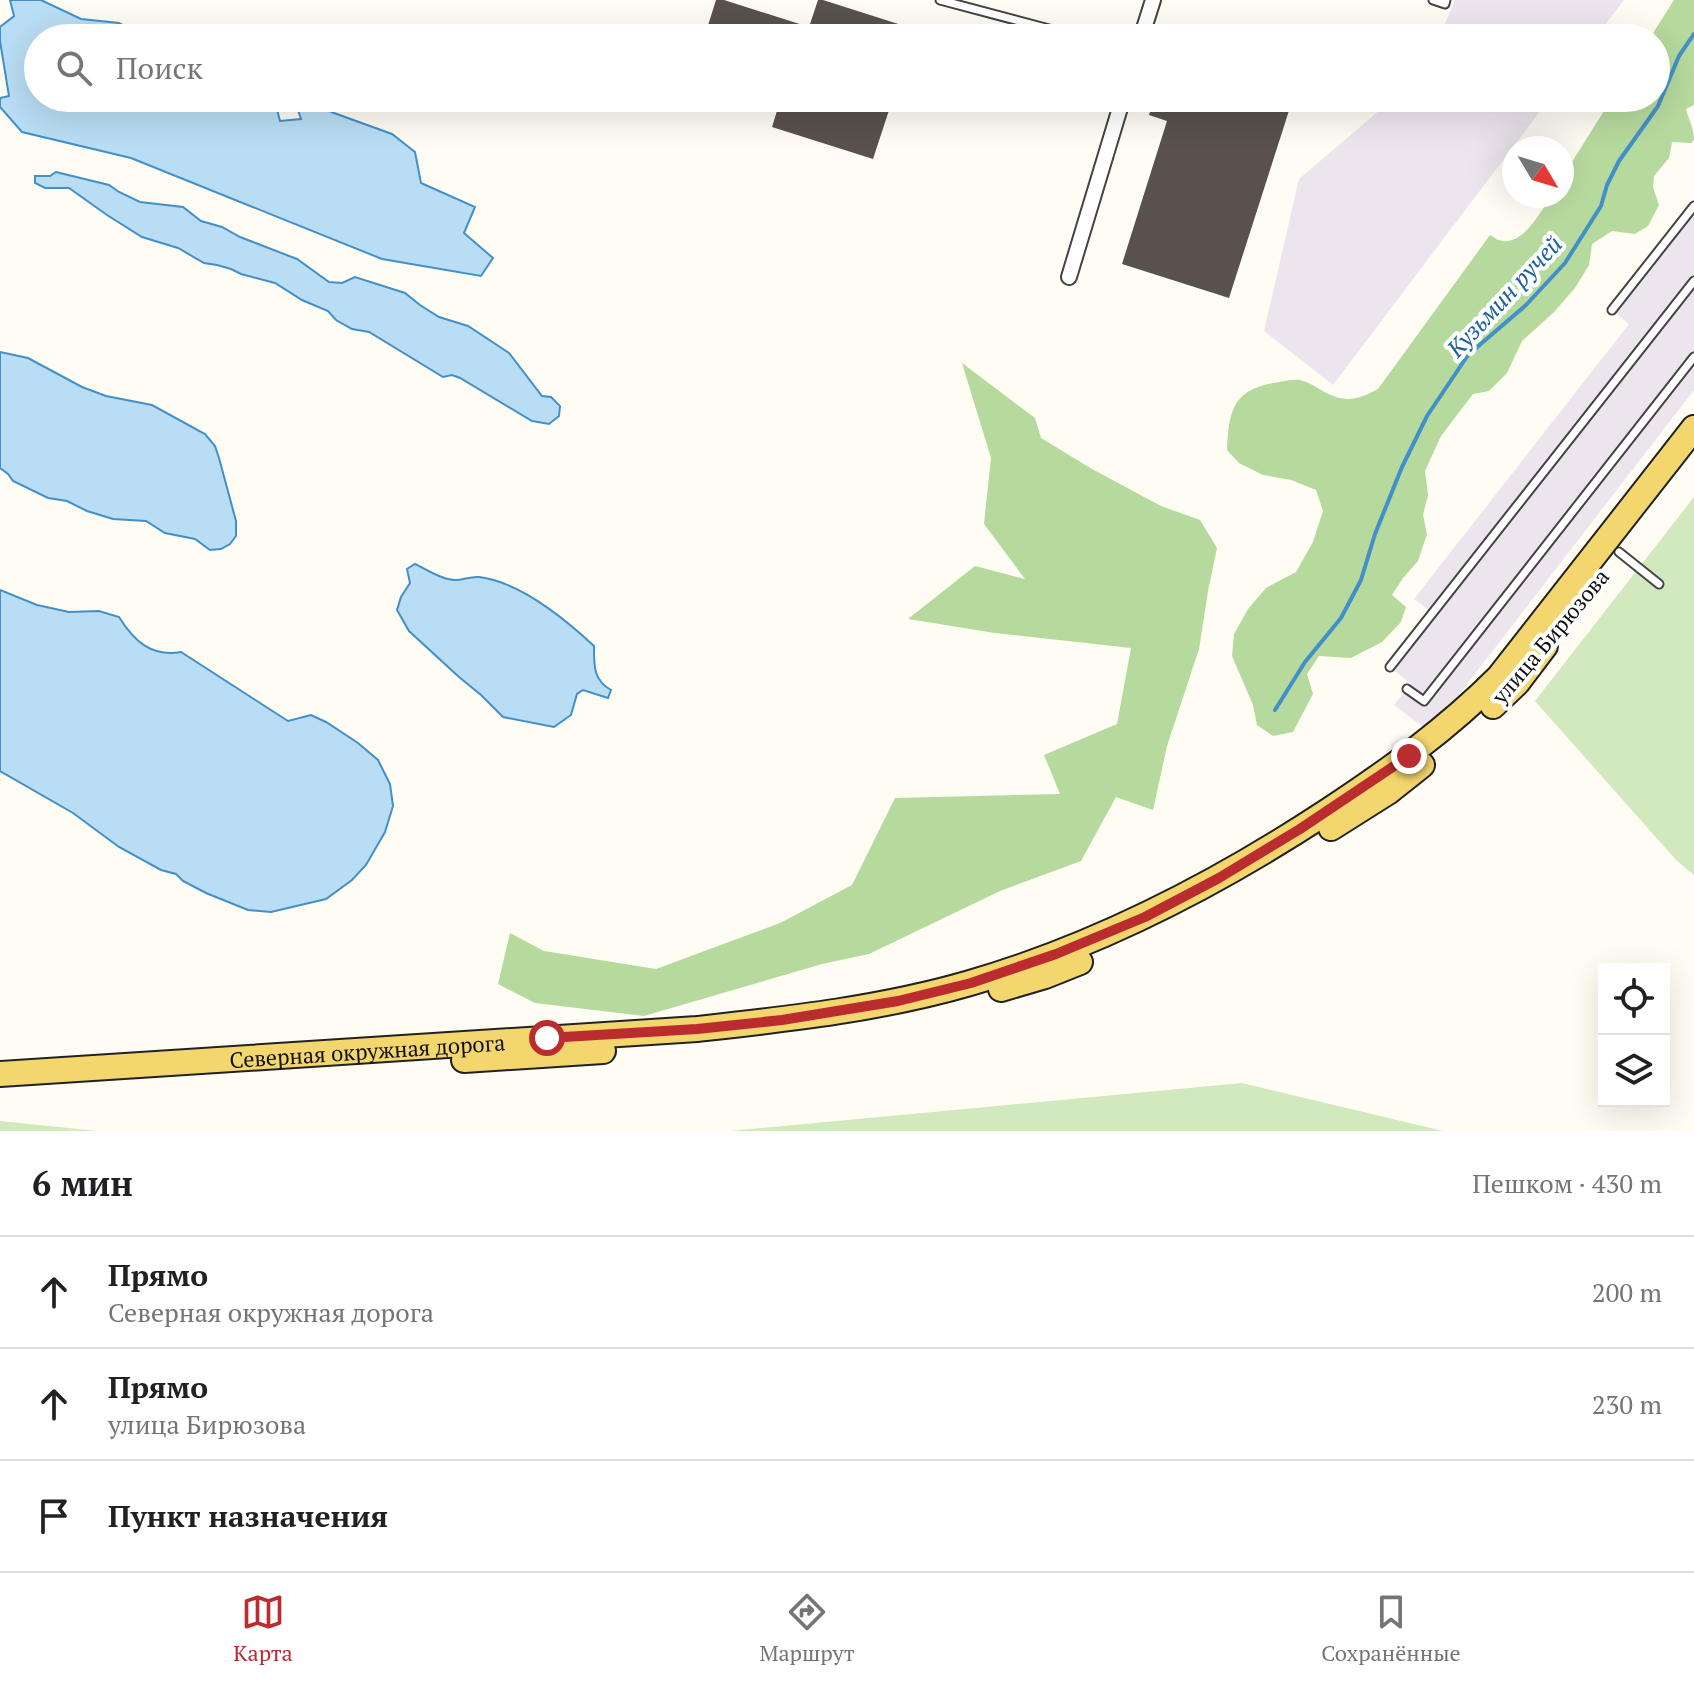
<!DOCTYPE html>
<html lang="ru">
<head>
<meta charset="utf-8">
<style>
	:root { --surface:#fff; --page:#f2f2f2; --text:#202124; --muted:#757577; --line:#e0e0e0; --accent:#bb2c2f }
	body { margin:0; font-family:"PT Serif",serif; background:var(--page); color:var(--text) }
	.controls { position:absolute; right:24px; bottom:24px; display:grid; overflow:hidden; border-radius:0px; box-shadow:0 8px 32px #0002 }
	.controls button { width:72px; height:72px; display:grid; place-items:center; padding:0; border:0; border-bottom:2px solid var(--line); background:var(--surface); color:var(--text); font:40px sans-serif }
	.compass { position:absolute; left:1502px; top:136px; width:72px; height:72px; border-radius:50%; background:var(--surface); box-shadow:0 8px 32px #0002; rotate:128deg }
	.stop { position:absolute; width:24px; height:24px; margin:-18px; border:6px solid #bb2c2f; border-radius:50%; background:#fff }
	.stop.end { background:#bb2c2f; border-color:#fff; box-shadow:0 2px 8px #0008 }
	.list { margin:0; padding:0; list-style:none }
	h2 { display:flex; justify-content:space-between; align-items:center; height:104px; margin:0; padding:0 32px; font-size:34px }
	h2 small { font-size:26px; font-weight:400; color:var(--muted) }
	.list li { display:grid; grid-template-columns:52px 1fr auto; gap:24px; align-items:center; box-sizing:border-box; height:112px; padding:0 32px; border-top:2px solid var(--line) }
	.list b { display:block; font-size:30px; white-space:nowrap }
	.list p { margin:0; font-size:26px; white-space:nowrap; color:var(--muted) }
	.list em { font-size:26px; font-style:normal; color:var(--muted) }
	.icon { flex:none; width:44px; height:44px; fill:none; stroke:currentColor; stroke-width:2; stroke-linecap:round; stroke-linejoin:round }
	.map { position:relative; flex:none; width:1694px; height:1131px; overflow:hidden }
	.search { position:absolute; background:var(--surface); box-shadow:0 8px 32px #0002; left:24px; right:24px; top:24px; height:88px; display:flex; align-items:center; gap:20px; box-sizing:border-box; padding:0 28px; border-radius:44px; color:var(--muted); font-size:30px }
	.sheet { height:440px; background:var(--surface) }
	nav { display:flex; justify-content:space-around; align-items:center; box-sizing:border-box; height:112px; border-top:2px solid var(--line); background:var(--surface); font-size:22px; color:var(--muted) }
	nav a { display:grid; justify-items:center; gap:4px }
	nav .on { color:var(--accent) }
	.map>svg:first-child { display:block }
	.industrial { fill:#ede5ee }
	.green { fill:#d2e8bd }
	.forest { fill:#b6d99d }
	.water { fill:#b9ddf4; stroke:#4390c8; stroke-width:2 }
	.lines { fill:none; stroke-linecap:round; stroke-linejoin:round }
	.stream { stroke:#4390c8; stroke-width:4 }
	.building { fill:#58514c }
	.service-casing { stroke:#434343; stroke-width:11 }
	.minor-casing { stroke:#434343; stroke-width:18 }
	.primary-casing { stroke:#212121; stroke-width:28 }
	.service { stroke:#fff; stroke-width:7 }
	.minor { stroke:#fff; stroke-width:14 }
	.primary { stroke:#f3d66e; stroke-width:24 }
	.route { stroke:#bb2c2f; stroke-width:10 }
	.labels { text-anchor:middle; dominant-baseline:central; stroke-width:8; stroke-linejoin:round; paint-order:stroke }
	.street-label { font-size:22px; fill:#101010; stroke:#fff }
	.water-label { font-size:24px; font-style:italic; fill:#1c629e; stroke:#fff }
</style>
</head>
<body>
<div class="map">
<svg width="1694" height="1131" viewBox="0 0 1694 1131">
	<rect width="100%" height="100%" fill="#fefcf3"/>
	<path class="industrial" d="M1455,0H1624L1595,38H1439Z
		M1394,98H1550L1333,385L1264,331L1299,179Z
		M1694,206V390L1430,732L1394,705L1411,684L1390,667L1431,612L1414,599L1629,324L1612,310Z"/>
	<path class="green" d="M1694,497V875L1676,860L1535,701Z
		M1242,1083L1443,1131H730Z
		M0,1121L97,1131H0Z"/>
	<path class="forest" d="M1674,0H1694V105L1686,109C1689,121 1694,128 1694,140L1691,143L1672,142L1669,158L1654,176L1653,187L1659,205L1648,226L1635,234L1612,231L1592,244L1589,265L1575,288L1554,312L1522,341L1507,373L1489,391L1473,394L1441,436L1425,471L1428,495L1423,515L1427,534L1418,561L1403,578L1392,595L1406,607L1401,622L1382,642L1351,658L1319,656L1307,674L1313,694L1293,732L1273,736L1257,725L1253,705L1232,656L1234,634L1248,609L1266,588L1296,572L1313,542L1323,511L1316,490L1291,480L1263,475L1239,463L1227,450C1229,412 1232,390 1274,383C1282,382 1291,379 1299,380C1306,381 1315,386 1321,390C1343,403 1356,401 1378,389L1490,235C1494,237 1498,241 1503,241C1524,244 1541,211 1551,196H1562V178L1612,98H1656V38H1650Z
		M962,363L1035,418L1041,438L1092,469L1161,506L1200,520L1217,548L1208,591L1199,649L1167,746L1153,810L1116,797L1081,861L1000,891L869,954L822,964L644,1016L535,1003L498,984L510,933L544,951L656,969L780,923L852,885L895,798L1060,794L1044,755L1117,724L1131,648L995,633L908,619L975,566L1025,579L984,524L991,458Z"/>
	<path class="water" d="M10,0H41L81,19L119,23L146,38H38V98H242L246,101L253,98H274L280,121L301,119L294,98H302L334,113L392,134L415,152L421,183L475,207L464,233L493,258L481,276L382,259L131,158L22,132L0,107V98L9,96L0,41V27L14,16Z
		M56,172L109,185L119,192L140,202L183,207L201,221L222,227L240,237L297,259L329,282L342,283L355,277L405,293L420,305L439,317L468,326L509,353L542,396L551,397L560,406L559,416L549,424L532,421L460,378L452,375L443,377L369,332L352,329L336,320L328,311L302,300L275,283L241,274L231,269L217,265L204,263L178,248L142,237L107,215L69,188H45L35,183V176H50Z
		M0,352L28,358L82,387L106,396L152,405L205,434L215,446L219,458L236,521V536L230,544L221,549L210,550L195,539L165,533L146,521L113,519L87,511L67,501L48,498L13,481L8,474L0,468Z
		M415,564C426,569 442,580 455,580C463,580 471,576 479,577C520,582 565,619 594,646C594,665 593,680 611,690L608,698L583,690L577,694L571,715L554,727L503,717L481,695L459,677L409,631L397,610L401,597L410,583L407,569Z
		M0,590L37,605L69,612L99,611L119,617C134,641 151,657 181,652L288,721L311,715L326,722L358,743L378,760L390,784L393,806L385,832L366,865L352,880L326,899L271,912L248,910L206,893L183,881L176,874L161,870L119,847L73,813L0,771Z"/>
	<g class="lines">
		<path class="stream" d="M1275,710L1305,662L1341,618L1361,580L1375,534L1402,467L1427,416L1468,355L1526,305L1565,263L1601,206L1607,185L1619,161L1658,106L1679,56L1694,34"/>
	</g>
	<path class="building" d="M716,0H724L809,27L818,0H823L914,29L912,38H704Z
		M781,98H893L873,159L772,127Z
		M1154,98H1293L1229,298L1122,264L1167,121L1149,115Z"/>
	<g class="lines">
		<defs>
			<path id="service" d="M940,0L1083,38
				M1433,0L1445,4L1446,0
				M1612,310L1694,206
				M1619,552L1659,584
				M1390,667L1694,281
				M1407,689L1424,701L1694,357"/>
			<path id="minor" d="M1141,38L1153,0
				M1069,277L1123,98"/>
			<g id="primary">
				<path d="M1493,706L1517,683L1545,646"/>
				<path d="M1331,828L1388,792L1422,765"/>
				<path d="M1001,989L1045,976L1080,962"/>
				<path d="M464,1060L603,1051"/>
				<path id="s1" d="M0,1074L697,1029C788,1019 881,1009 970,983C1098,946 1217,884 1328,811C1390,770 1446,730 1499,677L1694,428"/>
			</g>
		</defs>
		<use href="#service" class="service-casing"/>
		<use href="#minor" class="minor-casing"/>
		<use href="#primary" class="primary-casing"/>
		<use href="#service" class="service"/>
		<use href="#minor" class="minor"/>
		<use href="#primary" class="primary"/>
	</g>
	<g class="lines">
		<path class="route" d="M547,1038L697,1029L782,1020L898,1001L971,983L1056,954L1145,917L1219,878L1300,829L1409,756"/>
	</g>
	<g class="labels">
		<g class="street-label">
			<text transform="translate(1550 636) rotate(-50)">улица Бирюзова</text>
			<text stroke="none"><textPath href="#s1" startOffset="368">Северная окружная дорога</textPath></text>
		</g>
		<g class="water-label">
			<text transform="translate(1504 296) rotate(-47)">Кузьмин ручей</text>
		</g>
	</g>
</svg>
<div class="controls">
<button><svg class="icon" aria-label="locate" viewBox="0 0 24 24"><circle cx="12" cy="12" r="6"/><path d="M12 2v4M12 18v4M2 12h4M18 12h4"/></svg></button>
<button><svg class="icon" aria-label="layers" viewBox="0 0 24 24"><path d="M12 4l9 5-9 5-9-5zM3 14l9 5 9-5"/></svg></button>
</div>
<svg class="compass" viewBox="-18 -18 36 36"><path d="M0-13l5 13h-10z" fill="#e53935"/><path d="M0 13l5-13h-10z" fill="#757577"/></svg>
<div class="stop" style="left:547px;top:1038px"></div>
<div class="stop end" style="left:1409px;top:756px"></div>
<div class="search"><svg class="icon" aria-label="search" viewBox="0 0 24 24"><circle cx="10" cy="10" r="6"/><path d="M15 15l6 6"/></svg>Поиск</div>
</div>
<section class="sheet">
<h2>6 мин<small>Пешком · 430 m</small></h2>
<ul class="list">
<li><svg class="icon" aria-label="ahead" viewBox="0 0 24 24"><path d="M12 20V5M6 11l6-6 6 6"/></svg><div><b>Прямо</b><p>Северная окружная дорога</p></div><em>200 m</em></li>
<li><svg class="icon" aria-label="ahead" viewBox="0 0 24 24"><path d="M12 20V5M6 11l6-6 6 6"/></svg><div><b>Прямо</b><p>улица Бирюзова</p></div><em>230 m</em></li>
<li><svg class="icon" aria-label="arrive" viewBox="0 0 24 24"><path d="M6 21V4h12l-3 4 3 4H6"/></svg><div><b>Пункт назначения</b></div></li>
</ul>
</section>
<nav>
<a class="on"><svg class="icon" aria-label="map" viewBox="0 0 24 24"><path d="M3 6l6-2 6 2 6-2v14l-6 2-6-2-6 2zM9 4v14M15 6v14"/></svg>Карта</a>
<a><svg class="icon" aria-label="directions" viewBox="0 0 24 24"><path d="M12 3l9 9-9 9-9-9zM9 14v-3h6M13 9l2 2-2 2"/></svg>Маршрут</a>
<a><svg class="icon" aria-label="saved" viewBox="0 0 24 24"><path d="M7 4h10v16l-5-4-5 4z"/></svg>Сохранённые</a>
</nav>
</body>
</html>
